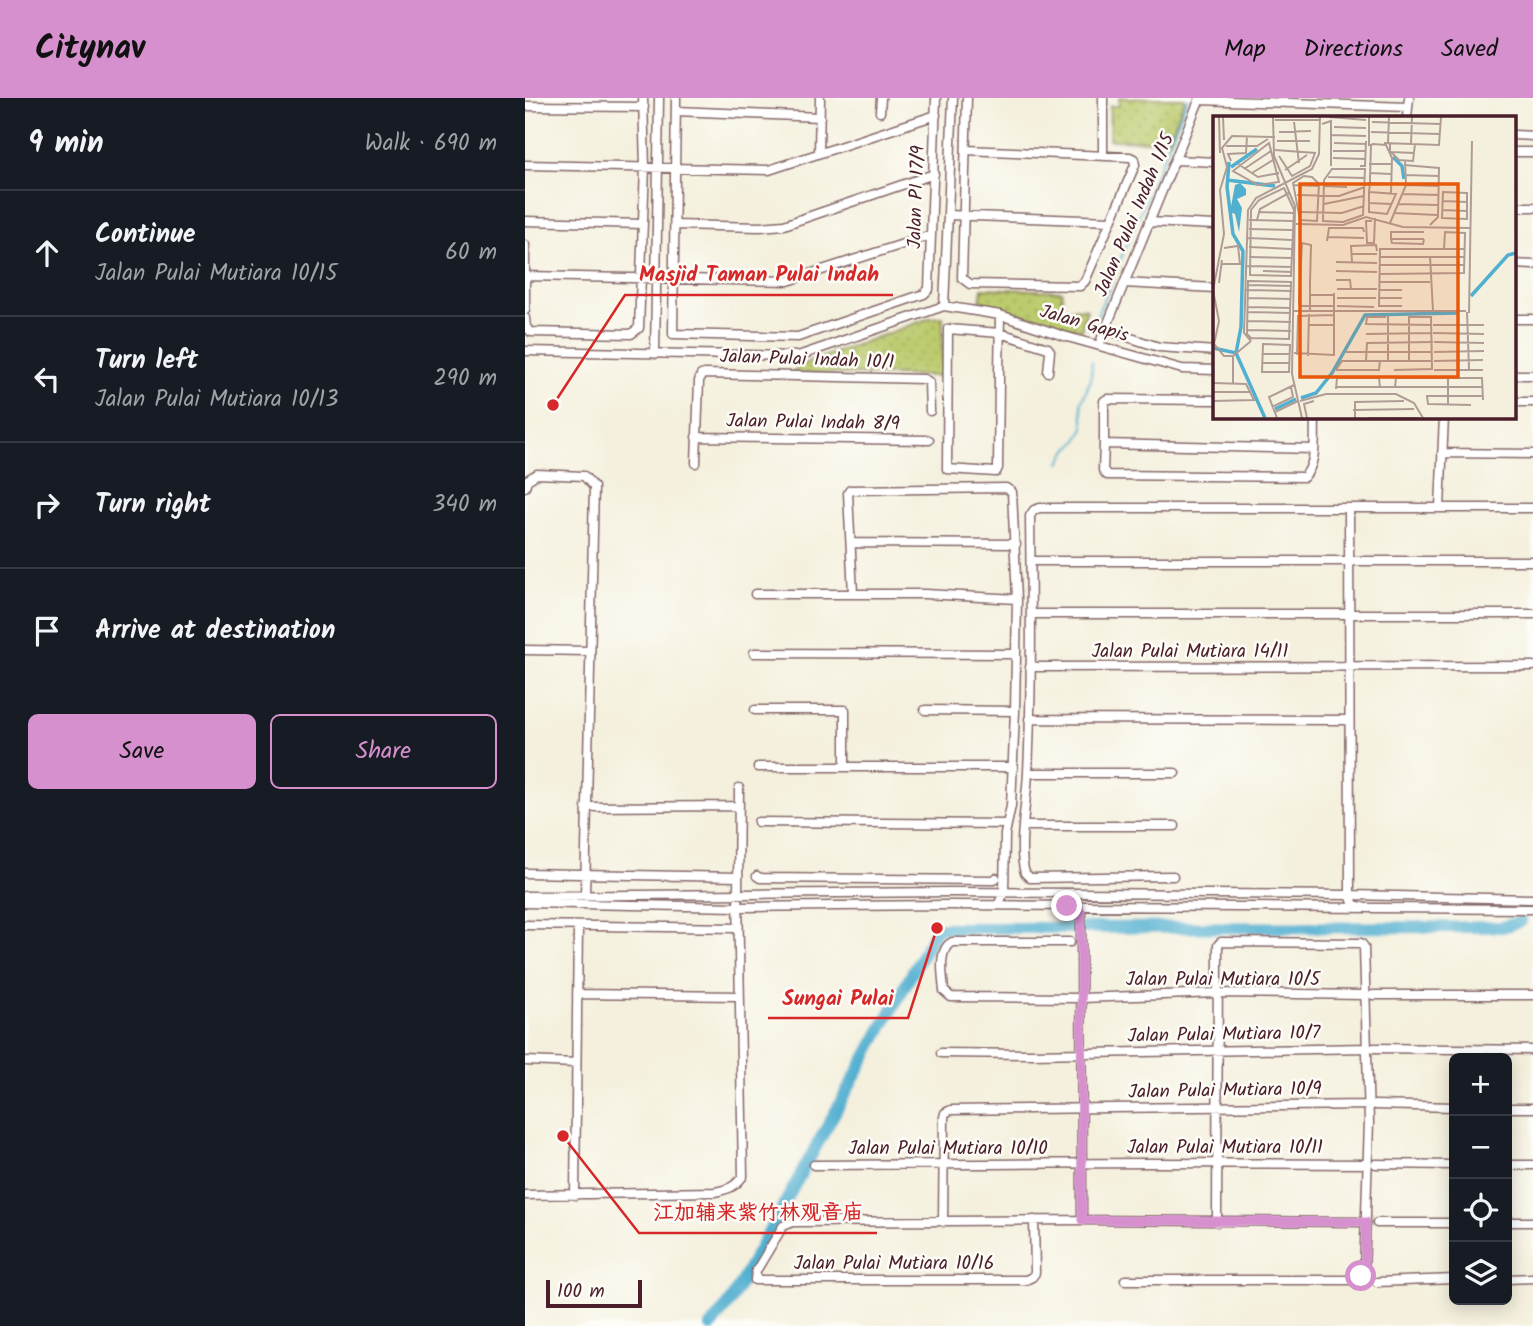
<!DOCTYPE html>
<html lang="en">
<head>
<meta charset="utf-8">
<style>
	:root { --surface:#171b24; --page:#242831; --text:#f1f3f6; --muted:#9ea1a6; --line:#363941; --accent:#d690ce }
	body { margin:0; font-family:Kalam,"LXGW WenKai TC",sans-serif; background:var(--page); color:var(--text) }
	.controls { position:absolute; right:21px; bottom:21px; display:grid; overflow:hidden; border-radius:10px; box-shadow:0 4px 18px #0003 }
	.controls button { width:63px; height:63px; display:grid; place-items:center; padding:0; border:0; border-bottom:2px solid var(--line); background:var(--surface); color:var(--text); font:35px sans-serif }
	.scale { position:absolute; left:21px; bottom:18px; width:96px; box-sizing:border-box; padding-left:7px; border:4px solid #4a1f2b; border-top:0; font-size:19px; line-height:24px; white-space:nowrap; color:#4a1f2b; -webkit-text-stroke:5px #fdfcf7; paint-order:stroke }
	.stop { position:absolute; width:21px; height:21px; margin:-16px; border:5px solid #d690ce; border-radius:50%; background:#fff }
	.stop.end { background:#d690ce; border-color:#fff; box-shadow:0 2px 7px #0008 }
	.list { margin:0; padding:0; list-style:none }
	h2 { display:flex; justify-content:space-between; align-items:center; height:91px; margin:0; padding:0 28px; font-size:30px }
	h2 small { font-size:23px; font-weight:400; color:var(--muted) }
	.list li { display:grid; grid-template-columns:46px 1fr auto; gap:21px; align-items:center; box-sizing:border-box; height:126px; padding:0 28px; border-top:2px solid var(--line) }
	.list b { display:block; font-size:26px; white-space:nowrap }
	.list p { margin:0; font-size:23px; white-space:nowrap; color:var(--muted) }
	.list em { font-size:23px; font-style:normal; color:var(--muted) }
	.actions { display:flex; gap:14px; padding:21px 28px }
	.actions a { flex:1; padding:16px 0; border:2px solid var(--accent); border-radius:10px; text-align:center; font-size:24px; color:var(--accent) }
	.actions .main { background:var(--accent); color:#111 }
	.icon { flex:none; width:38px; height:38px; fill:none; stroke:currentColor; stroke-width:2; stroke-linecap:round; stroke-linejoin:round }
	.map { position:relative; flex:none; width:1008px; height:1228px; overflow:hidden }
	header { display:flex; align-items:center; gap:42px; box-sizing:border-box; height:98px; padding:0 35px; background:var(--accent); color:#111 }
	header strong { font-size:33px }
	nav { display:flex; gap:38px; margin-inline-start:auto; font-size:24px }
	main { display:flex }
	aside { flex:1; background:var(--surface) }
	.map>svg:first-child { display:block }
	.park { fill:url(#park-dots); stroke:#82754c; stroke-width:2 }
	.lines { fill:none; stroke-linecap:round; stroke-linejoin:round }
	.stream { stroke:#51afd0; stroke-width:2 }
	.river { stroke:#51afd0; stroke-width:12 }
	.minor-casing { stroke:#866869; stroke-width:11 }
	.minor { stroke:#fff; stroke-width:8 }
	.route { stroke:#d690ce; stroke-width:9 }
	.labels { text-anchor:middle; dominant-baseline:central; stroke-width:5; stroke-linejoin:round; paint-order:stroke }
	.street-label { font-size:19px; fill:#4a1f2b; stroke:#fdfcf7 }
	.inset-river { fill:none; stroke:#51afd0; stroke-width:3.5 }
	.inset-road { fill:none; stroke:#b09c96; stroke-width:2 }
	.view { fill:#e8590c; fill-opacity:0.15; stroke:#e8590c; stroke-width:3.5 }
	.inset-edge { fill:none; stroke:#4a1f2b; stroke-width:3.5 }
	.leader { fill:none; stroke:#d62828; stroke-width:2.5 }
	.callout-dot { fill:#d62828; stroke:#fdfcf7; stroke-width:2.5 }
	.callout-label { font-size:21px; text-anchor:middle; font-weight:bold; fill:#d62828; stroke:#fdfcf7; stroke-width:5; stroke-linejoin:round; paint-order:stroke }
</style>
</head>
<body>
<header>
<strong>Citynav</strong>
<nav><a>Map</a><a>Directions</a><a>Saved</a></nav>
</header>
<main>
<aside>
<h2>9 min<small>Walk · 690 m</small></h2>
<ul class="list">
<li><svg class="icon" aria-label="ahead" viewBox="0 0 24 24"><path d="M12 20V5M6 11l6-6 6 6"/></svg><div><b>Continue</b><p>Jalan Pulai Mutiara 10/15</p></div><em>60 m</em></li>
<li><svg class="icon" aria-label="left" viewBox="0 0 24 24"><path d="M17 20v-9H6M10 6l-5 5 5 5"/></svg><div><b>Turn left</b><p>Jalan Pulai Mutiara 10/13</p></div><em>290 m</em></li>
<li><svg class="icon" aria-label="right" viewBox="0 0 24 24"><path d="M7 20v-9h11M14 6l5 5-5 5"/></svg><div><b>Turn right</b></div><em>340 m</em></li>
<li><svg class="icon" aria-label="arrive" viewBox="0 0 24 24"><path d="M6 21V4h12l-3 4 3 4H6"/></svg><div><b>Arrive at destination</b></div></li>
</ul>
<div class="actions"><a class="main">Save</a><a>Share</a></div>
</aside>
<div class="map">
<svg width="1008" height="1228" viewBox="0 0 1008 1228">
	<defs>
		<pattern id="park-dots" width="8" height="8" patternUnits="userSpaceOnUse" patternTransform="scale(1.75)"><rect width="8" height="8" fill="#bbcb6d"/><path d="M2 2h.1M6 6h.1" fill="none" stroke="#a2ae5f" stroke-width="1.8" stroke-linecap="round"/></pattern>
	</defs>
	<rect width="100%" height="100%" fill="#fdfcf7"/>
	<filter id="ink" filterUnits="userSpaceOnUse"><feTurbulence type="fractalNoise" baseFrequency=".0143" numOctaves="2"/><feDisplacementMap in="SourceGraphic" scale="14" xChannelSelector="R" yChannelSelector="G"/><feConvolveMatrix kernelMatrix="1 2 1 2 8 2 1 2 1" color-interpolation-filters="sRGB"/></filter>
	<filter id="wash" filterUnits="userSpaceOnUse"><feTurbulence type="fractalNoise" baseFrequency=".00686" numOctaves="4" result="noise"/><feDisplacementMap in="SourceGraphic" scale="28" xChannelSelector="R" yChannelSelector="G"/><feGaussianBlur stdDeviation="1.57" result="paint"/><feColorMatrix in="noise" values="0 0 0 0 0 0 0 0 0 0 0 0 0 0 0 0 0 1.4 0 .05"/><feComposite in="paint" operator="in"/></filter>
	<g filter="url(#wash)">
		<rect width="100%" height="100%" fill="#f4f0dd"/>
		<path class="park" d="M594,0H659L660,1L643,43L584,42L585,8H594Z
			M457,190L537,193L538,210L562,211L556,232L550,231L485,213L455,207Z
			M418,219L417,278L266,275L276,267L405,220Z"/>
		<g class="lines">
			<path class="stream" d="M568,231L571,220L663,0
				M535,365L544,350L552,344L559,329L556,305L566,281L567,263"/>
			<path class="river" d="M186,1228L205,1204L412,830L978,829L996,823"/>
		</g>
	</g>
	<g filter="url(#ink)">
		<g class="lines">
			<defs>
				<path id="minor" d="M151,0L148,236L273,239L399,196L404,191L411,0
					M675,2L883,9
					M0,8L119,9
					M151,13L295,19
					M355,14L356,0
					M882,19L884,0
					M989,37L1008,38
					M441,52L605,59L609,61L610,67L560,183L555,188L445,186L437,180C439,120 440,60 442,0
					M989,54H1008
					M294,55L295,0
					M578,58V0
					M651,62L690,64
					M0,67L244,72L411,17
					M989,109H1008
					M423,117L585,123
					M0,123L118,126
					M624,124L690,127
					M150,127L235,129L259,127L409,76
					M0,147V212
					M989,166L1008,167
					M1,178L263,183L406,137
					M599,185L690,190
					M419,208L428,0
					M475,217L474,275V281L473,370L471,374L422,371L423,231L475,235L523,250L525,253L523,274
					M0,220L1,229L6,234L106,236L114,230L120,69L118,0
					M989,221H1008
					M581,232L634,249L690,253
					M574,247L675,0
					M0,253L273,258L419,208L475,217L539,238L657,271L690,272
					M130,256L134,0
					M989,277H1008
					M690,302L582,301L579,303V346L789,351
					M989,304H1008
					M171,339L404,342
					M579,346L578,372L582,377L779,379C793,365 789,337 790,318
					M917,355L1008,356
					M171,365L174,283L176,277L180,276L399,281L404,284L405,313
					M0,389L2,382L12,376L59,378L69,389L60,798
					M915,410L919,318
					M824,411L825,797L829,807L837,809
					M327,445L491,446
					M506,463H1008
					M230,496H400L492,501
					M328,496L323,395L325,392L481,390L487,394L492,501L490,613L486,708L480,736L479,795L473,807
					M507,516H1008
					M0,552L64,553
					M229,555L491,556
					M505,569L1008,568
					M230,612H320V669
					M400,612L490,613
					M504,621L824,622
					M233,669H488
					M503,675H650
					M61,709L214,708
					M233,724L482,726
					M499,728H650
					M0,775L213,779
					M232,778L235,780L469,782L471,780
					M648,778L505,780L500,775C492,749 502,703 503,674C507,589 506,503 505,418L509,412L515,410H1008
					M0,798L426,794L825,797L1008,801
					M552,804L556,815L557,1122
					M0,805L213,809L426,807L1008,811
					M0,827L213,830
					M545,844H427C412,852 418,878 419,893L426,899L556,900L692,895L841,897
					M52,896L214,898
					M848,897H1008
					M849,950L1008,952
					M416,955L507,956L842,950
					M0,963L51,965
					M850,1007L929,1009
					M982,1010H1008
					M851,1066L929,1067
					M289,1067L628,1065L843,1066
					M982,1067H1008
					M0,1097L190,1094C204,1091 210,1089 218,1078L213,796L214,690
					M50,1097L53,828
					M509,1122L510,1175L507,1179L501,1182H230L231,1173L258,1128L268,1124L557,1122L841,1124
					M418,1124L419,1019L420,1015L426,1012L843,1007
					M982,1124H1008
					M852,1125H929
					M982,1181L1008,1180
					M600,1182H827L839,1176L844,1024L839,849L836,845L696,844L693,847L692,1124
					M852,1184L929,1181"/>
			</defs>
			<use href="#minor" class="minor-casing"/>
			<use href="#minor" class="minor"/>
		</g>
	</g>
	<g class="lines" filter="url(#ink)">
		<path class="route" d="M542,808H554L556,815L557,1122L841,1124L839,1176L836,1178"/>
	</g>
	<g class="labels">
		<g class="street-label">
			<text transform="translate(392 99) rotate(-88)">Jalan PI 17/9</text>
			<text transform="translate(610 117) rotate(-67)">Jalan Pulai Indah 1/15</text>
			<text transform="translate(559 226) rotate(16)">Jalan Gapis</text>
			<text transform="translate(282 262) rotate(2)">Jalan Pulai Indah 10/1</text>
			<text transform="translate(288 325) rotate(1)">Jalan Pulai Indah 8/9</text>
			<text x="665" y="554">Jalan Pulai Mutiara 14/11</text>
			<text x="698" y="882">Jalan Pulai Mutiara 10/5</text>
			<text transform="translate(699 937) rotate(-1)">Jalan Pulai Mutiara 10/7</text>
			<text transform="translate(700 993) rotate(-1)">Jalan Pulai Mutiara 10/9</text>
			<text x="700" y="1050">Jalan Pulai Mutiara 10/11</text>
			<text x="423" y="1051">Jalan Pulai Mutiara 10/10</text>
			<text x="369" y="1166">Jalan Pulai Mutiara 10/16</text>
		</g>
	</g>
	<g transform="translate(688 18)">
		<rect width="303" height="303" fill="#f4f0dd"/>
		<path d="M27,67L33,73V79L24,83L29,92L26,116L22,98L17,96L22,69Z" fill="#51afd0"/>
		<path class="inset-river" d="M180,41L189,50L191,63M18,51L44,33M14,64L62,70M258,180L295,139L303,137M0,232L23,237L28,211L30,135L20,118L14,71L16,46M23,237L52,302M88,282L103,277L119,257L152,199L244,197M62,293L83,283"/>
		<path class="inset-road" d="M6,1L7,37M10,1L11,24M60,1L61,40L82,90L79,258L89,302M116,1L153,4M62,4H107M81,6L86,47M159,6L227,8M109,8L118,5V50M121,11L153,12M66,16L98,15M158,16L226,18M118,19L153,20M64,25H97M56,27L66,66L45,69L20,55ZM121,27L153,28M171,27L226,29L228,1M175,27L176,1M177,27V35L186,44L200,45L202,28M198,28L199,1M13,30H44L55,23M156,30V1M62,34L102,37L97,50L79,60L66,40M120,35H152M178,36L201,37M120,42L152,43M18,45L15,38L33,37L34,20M25,48L45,61L66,57M156,48H179M191,49L226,52L225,101L217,109M147,50H152L153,25M31,53L58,35M119,53H152L150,99L130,106L110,105L111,64ZM72,54L94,39M39,57L60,44M157,57L178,58M192,59L226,60M91,60L99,61L106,68L104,105L87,104L80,67ZM115,61L152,62M155,67L178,68M80,69L106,70M193,69L226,70M111,70L134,71M71,72L81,94L78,160L37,159L38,94L46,84ZM156,76L183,78L174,98L156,96V76L157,67V62L158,29L160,28L173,29L179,42L178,77M230,76L254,77V103L229,102ZM189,78L226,79M84,79L126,80L152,71M230,85L254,86M155,87L179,88M111,88L151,80M185,88L225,89M229,94L254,95M45,96L81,97M87,96L129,97L151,90M181,97L224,99M36,104L80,105M44,104L47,93L76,77M159,105H153L154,127H161L162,102M177,107L193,69L192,45M83,108L130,109L153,101L190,111L257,112M36,113L79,114M114,121L151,122M34,122L79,124M178,123L179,127L210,128L211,123M211,123H178V116H211M114,125L116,112H150L151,116M36,131L79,133M139,138H164M217,140L220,195M36,141L79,142M167,141H252M123,146L164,147M139,146L138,130L163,129L164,135M9,148H27L25,130L11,132M167,149H252M34,150L79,151M50,155L79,156M123,155L164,156M167,158L251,157L252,117L232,116L231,133M123,164H137L138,173M35,165L78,166L76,223L38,222L34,218ZM166,166H217M6,167L9,144M35,169L79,170M124,173H164M33,174L79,175M166,174H189M97,179H121M34,182L78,183M124,182H163M166,182H189M124,190L161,191M189,190H166L167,133H252M34,191L78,192M97,194V167L98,129L89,127L86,188L88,190H121M81,195H253M34,196L78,197M254,196L256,253M256,197L259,25M175,200V244M173,201H154L153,208L219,209M34,205L78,206M95,209H121M220,209H271M34,214L78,215M220,217L271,218M153,218L219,217M38,225L20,240H11L1,228L6,205L0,174L11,118L7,74L14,51L9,32L19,20L62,21M38,225L31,217L35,94L43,82L99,53L106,38L107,1M221,226L271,227M50,228L77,229L76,256H49ZM133,236H219M221,236L271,235M81,237L121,239V177M49,238H77M84,239L85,200L121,199M95,240L96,198M20,241V267M153,245L154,227L220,226M221,245L270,244M49,247H76M123,254L129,245H219M123,254H166L167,244M181,254L219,253L218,201H196V245M221,254H270M235,262V289M0,267L33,268L41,284L0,285M123,271H269M182,271L183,262H269L270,284M123,273L124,262H166L167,271M0,276H38M87,285L113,278H183L201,287L210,302M258,289L215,288L214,280H270M59,291L80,281L78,271M140,294L201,293M62,296L85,285M64,302L56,281L81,269M94,302L91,288L101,285M142,302V286L191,285M155,302H207"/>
		<path class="view" d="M87,68H245V261H87Z"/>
		<rect width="303" height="303" class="inset-edge"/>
	</g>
	<path class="leader" d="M28 307L100 197H368M412 830L383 920H243M38 1038L114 1135H352"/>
	<g class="callout-dot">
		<circle cx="28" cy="307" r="7"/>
		<circle cx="412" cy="830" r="7"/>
		<circle cx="38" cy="1038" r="7"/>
	</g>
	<g class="callout-label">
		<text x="234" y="183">Masjid Taman Pulai Indah</text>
		<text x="313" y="907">Sungai Pulai</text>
		<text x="233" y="1121">江加辅来紫竹林观音庙</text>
	</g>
</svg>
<div class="controls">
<button>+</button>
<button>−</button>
<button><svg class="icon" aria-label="locate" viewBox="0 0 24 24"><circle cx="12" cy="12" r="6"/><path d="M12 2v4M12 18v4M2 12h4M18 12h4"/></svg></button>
<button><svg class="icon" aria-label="layers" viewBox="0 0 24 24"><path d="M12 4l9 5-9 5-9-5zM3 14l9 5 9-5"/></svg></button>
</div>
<div class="scale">100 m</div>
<div class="stop" style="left:836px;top:1178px"></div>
<div class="stop end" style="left:542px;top:808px"></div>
</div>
</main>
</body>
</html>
